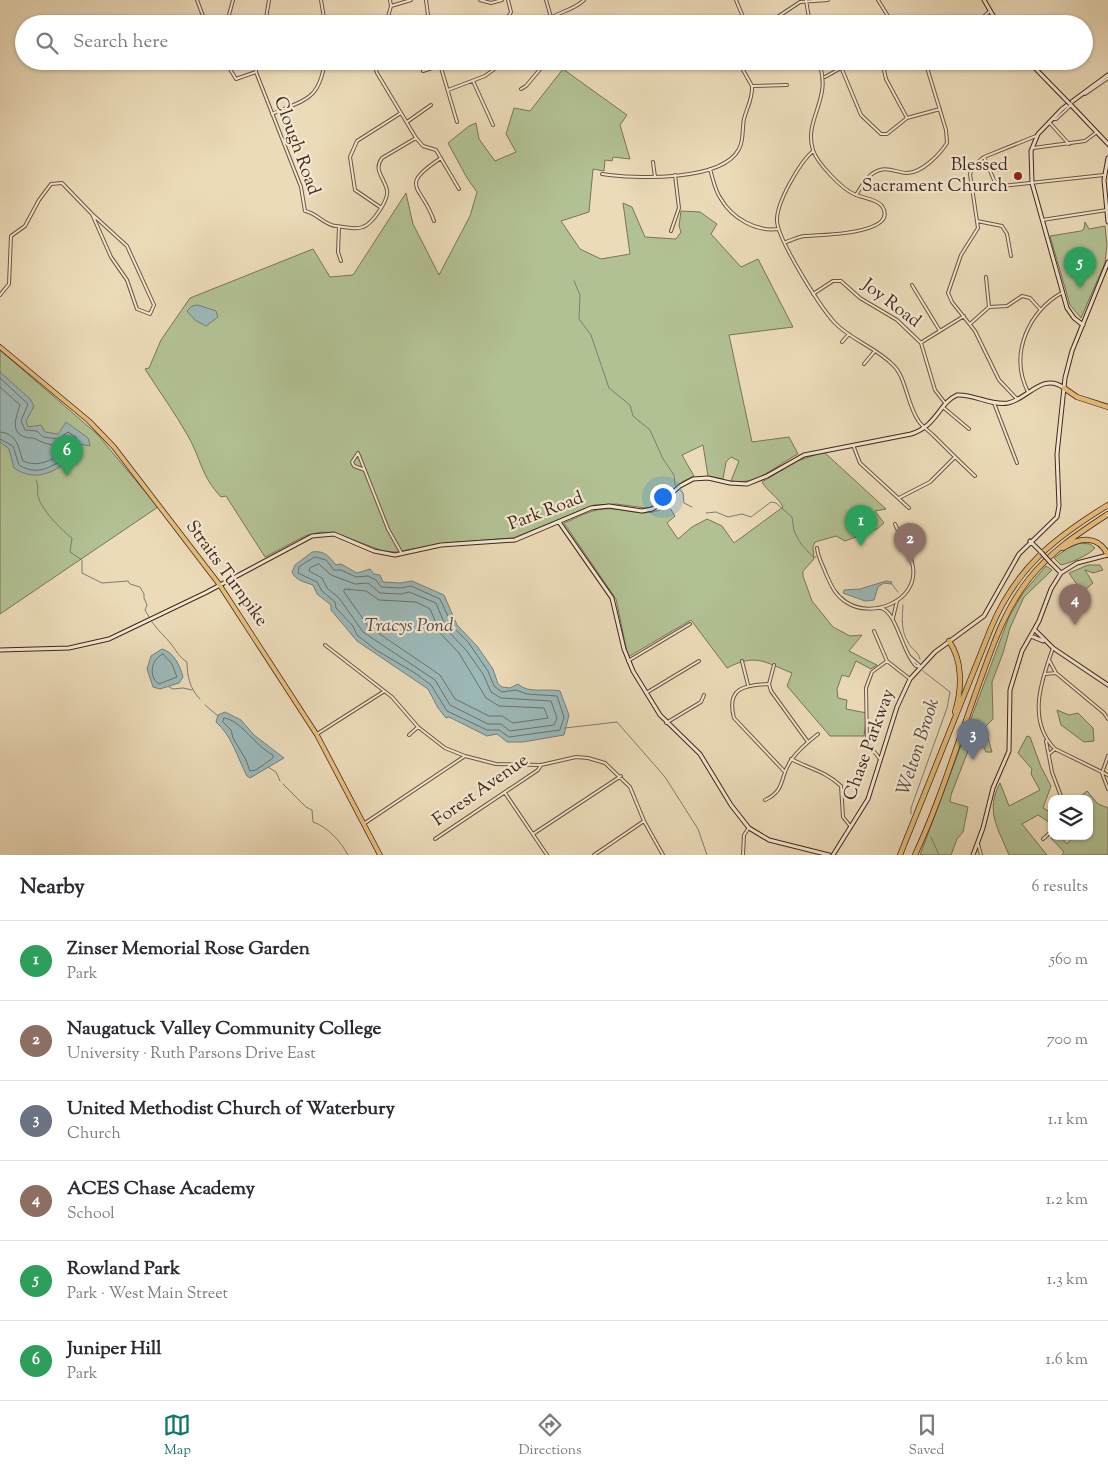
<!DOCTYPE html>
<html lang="en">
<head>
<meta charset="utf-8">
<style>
	:root { --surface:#fff; --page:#f7f7f7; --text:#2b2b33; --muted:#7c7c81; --line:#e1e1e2; --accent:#0f766e }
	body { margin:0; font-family:"Sorts Mill Goudy",serif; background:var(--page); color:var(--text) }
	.controls { position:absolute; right:15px; bottom:15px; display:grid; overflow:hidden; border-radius:10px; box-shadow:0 1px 4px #0004 }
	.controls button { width:45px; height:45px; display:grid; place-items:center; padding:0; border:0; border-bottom:1px solid var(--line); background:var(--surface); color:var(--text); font:25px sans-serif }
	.you { position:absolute; left:662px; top:496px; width:18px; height:18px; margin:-12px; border:4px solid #fff; border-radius:50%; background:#1a73e8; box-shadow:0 0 0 8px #1a73e833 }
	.badge { display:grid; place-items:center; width:32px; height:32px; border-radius:50%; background:var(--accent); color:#fff; font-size:16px; font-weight:700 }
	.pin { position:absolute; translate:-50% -41px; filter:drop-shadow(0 1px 2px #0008) }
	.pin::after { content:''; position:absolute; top:26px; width:18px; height:15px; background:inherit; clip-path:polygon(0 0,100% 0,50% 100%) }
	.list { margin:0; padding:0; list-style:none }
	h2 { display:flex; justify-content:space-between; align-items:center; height:65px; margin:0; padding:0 20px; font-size:21px }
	h2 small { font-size:16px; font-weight:400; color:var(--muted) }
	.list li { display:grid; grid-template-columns:32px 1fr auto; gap:15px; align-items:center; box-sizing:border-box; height:80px; padding:0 20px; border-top:1px solid var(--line) }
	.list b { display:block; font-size:19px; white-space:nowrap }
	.list p { margin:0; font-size:16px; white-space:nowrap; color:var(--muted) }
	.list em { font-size:16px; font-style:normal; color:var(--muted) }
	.icon { flex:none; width:28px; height:28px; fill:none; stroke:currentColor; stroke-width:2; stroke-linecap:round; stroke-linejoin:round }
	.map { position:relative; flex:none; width:1108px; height:855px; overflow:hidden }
	.search { position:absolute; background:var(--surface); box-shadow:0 1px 4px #0004; left:15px; right:15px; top:15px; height:55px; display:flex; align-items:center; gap:12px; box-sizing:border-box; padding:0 18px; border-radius:28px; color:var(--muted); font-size:19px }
	.sheet { height:545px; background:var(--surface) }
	nav { display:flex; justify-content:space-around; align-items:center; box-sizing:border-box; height:70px; border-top:1px solid var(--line); background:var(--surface); font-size:14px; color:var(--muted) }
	nav a { display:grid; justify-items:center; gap:2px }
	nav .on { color:var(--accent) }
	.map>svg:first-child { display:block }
	.green { fill:#b2c194; stroke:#7a7457 }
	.water { fill:#9cb9b9; stroke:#787f79 }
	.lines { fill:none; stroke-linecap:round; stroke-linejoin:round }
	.shore { stroke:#6f706a; stroke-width:1 }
	.stream { stroke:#787f79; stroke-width:1 }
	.street-casing { stroke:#6c5442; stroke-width:4 }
	.secondary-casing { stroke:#42271a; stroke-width:5 }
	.primary-casing { stroke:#42271a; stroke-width:5.5 }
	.highway-casing { stroke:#42271a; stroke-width:6 }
	.street { stroke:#f3e8d2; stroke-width:2 }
	.secondary { stroke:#f3e8d2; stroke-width:3 }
	.primary { stroke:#e6be7c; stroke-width:4 }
	.highway { stroke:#e6be7c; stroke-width:4.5 }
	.secondary-bridge-casing { stroke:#42271a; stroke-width:5; stroke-linecap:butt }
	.secondary-bridge { stroke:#f3e8d2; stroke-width:3 }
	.poi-dot { fill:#8f2418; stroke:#f3e8d2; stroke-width:2 }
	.labels { text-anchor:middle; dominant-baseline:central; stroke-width:4.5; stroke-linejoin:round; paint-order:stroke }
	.street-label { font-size:18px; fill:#42271a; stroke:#f3e8d2 }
	.poi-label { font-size:18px; fill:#42271a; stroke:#f3e8d2; text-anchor:end }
	.water-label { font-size:19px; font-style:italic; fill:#584c42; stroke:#f3e8d2 }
</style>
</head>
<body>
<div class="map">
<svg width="1108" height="855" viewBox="0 0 1108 855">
	<rect width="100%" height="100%" fill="#ecdbb9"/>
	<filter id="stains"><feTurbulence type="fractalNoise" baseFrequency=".004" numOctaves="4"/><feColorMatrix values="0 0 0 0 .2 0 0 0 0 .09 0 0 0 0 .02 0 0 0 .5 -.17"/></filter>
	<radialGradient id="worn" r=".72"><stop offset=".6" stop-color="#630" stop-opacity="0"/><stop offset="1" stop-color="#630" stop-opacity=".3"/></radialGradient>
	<path class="green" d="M563,69L627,115L620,125L630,159L613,157L612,161L605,160L604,171L593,169L589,212L561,221L580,249L601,259L630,254L623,203L632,207L645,237L676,239L681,232L679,226L681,211L700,212L717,224L711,234L741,267L758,259L793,327L729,335L752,442L789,437L798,454C776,465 757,486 731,481L739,461L731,457L726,462L723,479L708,476L703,445L682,455L694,476L682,482L656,506L646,508L616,504L594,505L513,538L446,543L396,552L383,551L338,534L321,532L305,536L265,557L226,496L221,497C201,476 201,459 188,436C175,413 159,391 145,369L149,368L161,340L190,298L313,249L330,277L353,275L406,193L413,224L439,275L470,216L477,192L467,178L448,143L469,126L476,123L479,139L495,161L516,152L506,134L514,108L530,111Z
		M1085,222L1089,229L1105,226L1107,245L1105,263L1081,318L1070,305L1050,236L1081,231L1084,229Z
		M0,350L97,434L158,507L0,614Z
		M824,452L886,509L875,511L884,523L877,529L845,541L836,536L815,542L813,547L814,559L803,571V576L812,601L833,627L850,636L862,635L849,651L877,665L871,669L856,661L849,677L842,675L837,689L838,698L847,700L846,709L867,713L864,736H830L787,686L792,673C764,662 756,653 727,668L691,620L628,657L616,599L564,523C577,518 589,510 604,509C627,507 647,521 668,505L675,516L667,523L678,539L692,527L707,519L722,526L734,543L783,507C778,497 768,492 762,482L797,461Z
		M1080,543L1090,544L1095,548C1087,556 1073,562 1061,565L1054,558L1068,548Z
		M1088,565H1100L1103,570L1093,573L1085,570L1093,583L1085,590L1078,586L1069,573Z
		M1046,566L1052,570L1024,597L1010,628L1003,653L992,682L993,719L985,727L992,752H986L979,737L973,738L951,795L950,802L968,807L963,832L957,839L951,855H920L1009,617L1023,593Z
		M1057,710L1069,715L1078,713L1093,728L1094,741L1084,742L1061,725Z
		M1027,736L1030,737L1041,767L1051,786L1043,808L1052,813V824L1038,815L1022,824L1047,855H1009C998,828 985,811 1000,783L1009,806L1040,790L1031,774L1032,769L1018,753Z
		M1087,791L1098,804L1108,808V855H1062L1064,852L1051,838L1052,836H1060L1067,844L1074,836H1089V799H1082L1081,796Z"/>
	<path class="water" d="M198,305L216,311L218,317L206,326L195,320L187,311L192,306Z
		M0,372L30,399L34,406L26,421L28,427L41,425L45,432L58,434L66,422L88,438L90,446L79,444L77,446L75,456C57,470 37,484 14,468L9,449L0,442Z
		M312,552C325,550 329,557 336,565L341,564L357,573L370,569L374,574L380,575L383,582L400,583L412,581L444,595L457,625L477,646L493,669L498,684L502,687L510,688L518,684C528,694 546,688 560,691L569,715L564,735L523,742H507L497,734L487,736L449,717L446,718L438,708L428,689L357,641L331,610V605L317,594L313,585C305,582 296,581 292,572L295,565Z
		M886,581L892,582L891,584L884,583L878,587L874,600L865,601L843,593L844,590L860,589Z
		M162,649C174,652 180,666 183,677L179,683L160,689L153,687L147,669L151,656Z
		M225,712L241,720L254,735L284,758L250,778L247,776C237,757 232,736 216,722L218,715Z"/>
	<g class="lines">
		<path class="shore" d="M0,378L28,404L21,421L25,430L37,431L43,437L58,439L68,432L77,438L72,444L70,454C54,466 38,477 19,465L13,446L0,439
			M0,387L20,405C17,415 9,432 25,437C29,439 32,437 36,439C44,444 54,446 63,445L65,450C53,460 39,468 23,461C18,447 18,434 0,432
			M315,557L326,560L334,570H341L356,577L368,576L376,580L381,587L401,588L411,586L440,599L453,627L468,642L488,671L494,686L502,692L516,690L527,694L557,696L564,717L560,730L509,737L499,730H487L447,711L431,685L415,673L376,650L357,635L353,626L336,608L335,602L322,591L317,582L298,573L299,567Z
			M319,564L331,575L355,584L368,583L380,593L401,594L409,592L436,603L447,630L466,650L483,674L491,692L501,698L551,701L557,718L554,725L510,731L501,724H488L450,705L435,680L363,632L339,598L327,588L322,578L309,571L310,568Z
			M345,589L366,591L379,600L416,602L430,609L441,634L459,653L486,698L499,706L544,708L548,718L513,723L502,716H489L455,699L440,675L368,626L344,592Z
			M163,654L172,664L177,677L159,684C148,677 151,659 163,654Z
			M224,718C240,719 256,747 273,755V758L256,770L250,771L246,760L233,738L231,730L223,722Z"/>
		<path class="stream" d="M574,281L580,295L579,319L591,335L609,388L630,405L633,416L650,430L663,459L674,475L675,485
			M36,480C39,486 37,490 38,496C40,508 62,531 72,538L70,552L82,560V573L102,583L128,581L130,584L140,587L144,594V598L147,605L145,610L149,617
			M680,490L683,493L684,503L692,507
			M706,513L716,512L728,517L742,514L751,517L771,502L776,503L792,517L794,531L801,544L813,557H816
			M891,583L898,592
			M903,605C902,618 901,631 908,642C911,649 918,651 920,659
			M152,622C158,631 165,636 171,644C176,650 179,657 187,662C187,676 190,689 200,699
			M169,687L173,689L183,688L192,690
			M205,705L218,716
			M565,728L617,722L665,777L698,829L707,855
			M268,767L276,772L280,781
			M283,784L306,807L312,810L313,822C328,827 341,842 348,855
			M911,814V808L947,708L950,692L923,671
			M931,837L939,855"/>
		<defs>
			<path id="street" d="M197,0L206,24
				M321,0L325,24
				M480,0L491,3L502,0
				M546,0L553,24
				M736,0L746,24
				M806,0L810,24
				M878,0L893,24
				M391,6L411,0
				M229,15L233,0
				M265,24L269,0
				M386,24L391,6L390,0
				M424,24L428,15L426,0
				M456,24L457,20
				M504,24L511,12L508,0
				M542,24C554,12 572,12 584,0
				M767,24L800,2L828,0
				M980,24L982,18L990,11
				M225,61L236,79L256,72
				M257,61L256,72L301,187L305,211C317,213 324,225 336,226C344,227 355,230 363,227C372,224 389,200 387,190C384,177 373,170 382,158L416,138
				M373,61L377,73L416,138L423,146L436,150L459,189
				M439,61L457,122
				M738,61L752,86L787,85
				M882,61L886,79L907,118
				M841,67L861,115L881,134H887L907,118L940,109
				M423,71L441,65
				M825,77L848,64L865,61
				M473,81L493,125
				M521,89L526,86L547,61
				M448,90L485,76L505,61
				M1085,94L1108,78
				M272,114C305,99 319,101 325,61
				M1052,119H1056L1070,106
				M407,122L431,105
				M1049,122L1069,144
				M1033,148L1085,141L1097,132
				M813,151C800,162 776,203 777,221C778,240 820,307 835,323C851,340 877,348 893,365C906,377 907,404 918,420C922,427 928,430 934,436C947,449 961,463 975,476
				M984,157L994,180L1002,186L1104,175
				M653,162L655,177
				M710,169C713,179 715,191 721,199C732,218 756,232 778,229
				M602,174C634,179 722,182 739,149C744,140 742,128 744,119C747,107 753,98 752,86
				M856,195C862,186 868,173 880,170C889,167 898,173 907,173C922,173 940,154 947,143L946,130L925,61
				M380,207L355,190L350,157L357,141L401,113
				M92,214L127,246L154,305L150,314L137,309L127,280L111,257Z
				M1042,220L1107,210
				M434,221C422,185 397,187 441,158
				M977,221L1002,226L1007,234L1011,256
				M339,227L338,252L341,261
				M671,231L679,208L675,175
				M786,242C792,240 798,237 804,236C816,235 901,235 882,206C877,199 862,198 854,194C842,189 817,163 813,150C803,119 834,98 818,61
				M986,277L989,307
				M912,285L940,331
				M813,294L833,281H841L860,298L897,320L921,343L935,390L945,403
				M0,295L9,284L11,236L25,226L39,200L51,184L62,183L92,214
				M970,324L989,307L1007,306L1022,296L1030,298L1040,309
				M842,342L849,334
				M922,342L964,316
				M864,364L874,352
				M1028,392C1009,354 1028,312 1063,292
				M1017,399L999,380L975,331L952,302L948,293L961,255L978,228L970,174L974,165L984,157L1036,136
				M994,403L1017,463
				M944,408L969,429
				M853,445L860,463L909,508
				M365,470L354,466L352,462L358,453L388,529L402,554
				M899,498L930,482L955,457
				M817,548C818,558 823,565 826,574C831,585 835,595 846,602C871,619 918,602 913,567C911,553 901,538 895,524
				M881,608C897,612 902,653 916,666L920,667
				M893,618L897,601
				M874,631L887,661L910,679
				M325,645L392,697L418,727L445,748L465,756L496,764L541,765L576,757L588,758L605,763L630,787L644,821L663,855
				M1053,648C1041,681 1027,721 1055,749
				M909,656L920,666
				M1049,660L1056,673
				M628,661L690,624
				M742,661L748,685
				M774,665L769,684L771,691L808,742
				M1045,674L1056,673L1104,713L1108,719
				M769,684C744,685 726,688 734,718L785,772
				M646,693L699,661
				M666,723L701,702L704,695
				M317,734L383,692
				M409,735L418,727
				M1046,741L1052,772L1062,799
				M1049,754L1055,749L1108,775
				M1108,756L1102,773L1108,789
				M791,759C810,769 825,771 841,786L843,817L851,827
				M880,759L867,743L866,688L872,672L887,661
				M505,793L547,855
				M765,800C787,790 779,775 792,759C799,749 809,741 818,734
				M365,823L465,756
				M533,834L621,776
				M435,839L538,770L541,765
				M1043,839L1052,831
				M978,844L981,855
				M594,855L644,821
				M743,855L744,835L748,829"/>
			<path id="secondary" d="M984,0L998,24
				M1028,61L1067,101
				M1070,104L1108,144
				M1108,158L1104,180L1108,222
				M1083,325L1074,318L1067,308L1032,183L1031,151L1038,134L1062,109L1108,75
				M559,522L612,598L624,649L633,671L660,715L700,754L731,805L749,828L769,840L829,855
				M1030,541L1041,552
				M1050,562L1061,573
				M1035,630L1053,648L1108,685
				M1031,636L1043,641
				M0,650L69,648L109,639L205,593L312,536L334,534L374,551L395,555L441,545L515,540L591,508L609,506L642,511L652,509L659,505L680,486L693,479L708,478L730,483L747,484L767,476L804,455L911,434C937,426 939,403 957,395C974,394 991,406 1008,403C1028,399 1042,372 1064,388
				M833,855L868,799L897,707L910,679L935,652L984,616L1019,554L1057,517L1059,506L1057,454L1065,378L1072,351L1108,262
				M973,855L983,828L993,788L1009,751L1010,690L1022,651L1039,621L1051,589L1061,573L1077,563L1108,555"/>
			<path id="primary" d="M0,347L89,421L114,447L219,584L317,735L380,855"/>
			<path id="highway" d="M1064,388L1077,397L1108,407
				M1063,548C1079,538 1098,534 1108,555
				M949,641C963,661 962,689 955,712
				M900,855L991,628C1016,568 1054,538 1108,505
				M915,855C941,799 959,738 980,681C993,645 1005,609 1029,579C1051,551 1079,533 1108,514"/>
		</defs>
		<use href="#street" class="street-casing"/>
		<use href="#secondary" class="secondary-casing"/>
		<use href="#primary" class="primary-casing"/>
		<use href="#highway" class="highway-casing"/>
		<use href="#street" class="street"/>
		<use href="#secondary" class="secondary"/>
		<use href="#primary" class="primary"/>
		<use href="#highway" class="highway"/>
		<defs>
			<path id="secondary-bridge" d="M1067,101L1070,104
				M1041,552L1050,562"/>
		</defs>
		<use href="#secondary-bridge" class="secondary-bridge-casing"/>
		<use href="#secondary-bridge" class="secondary-bridge"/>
	</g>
	<circle class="poi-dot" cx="1018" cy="176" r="5"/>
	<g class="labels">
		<g class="street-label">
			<text transform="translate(296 146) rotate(70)">Clough Road</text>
			<text transform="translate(891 304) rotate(37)">Joy Road</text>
			<text transform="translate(546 512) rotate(-21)">Park Road</text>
			<text transform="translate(226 574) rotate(54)">Straits Turnpike</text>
			<text transform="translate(870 745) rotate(-70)">Chase Parkway</text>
			<text transform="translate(481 791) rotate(-35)">Forest Avenue</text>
		</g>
		<g class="poi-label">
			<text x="1008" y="166">Blessed<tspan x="1008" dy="21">Sacrament Church</tspan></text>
		</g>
		<g class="water-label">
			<text x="409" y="626">Tracys Pond</text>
			<text transform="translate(919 747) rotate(-72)">Welton Brook</text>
		</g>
	</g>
	<rect width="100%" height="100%" filter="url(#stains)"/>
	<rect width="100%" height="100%" fill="url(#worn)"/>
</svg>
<div class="controls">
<button><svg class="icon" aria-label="layers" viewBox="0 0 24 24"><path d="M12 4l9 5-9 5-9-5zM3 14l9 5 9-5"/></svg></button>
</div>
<div class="you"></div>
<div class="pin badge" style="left:861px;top:546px;background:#2e9e5b">1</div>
<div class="pin badge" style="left:910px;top:564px;background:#8d6e63">2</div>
<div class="pin badge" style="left:973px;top:760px;background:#6b7280">3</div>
<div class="pin badge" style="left:1075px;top:625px;background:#8d6e63">4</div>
<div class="pin badge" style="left:1080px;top:288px;background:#2e9e5b">5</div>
<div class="pin badge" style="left:67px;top:476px;background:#2e9e5b">6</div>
<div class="search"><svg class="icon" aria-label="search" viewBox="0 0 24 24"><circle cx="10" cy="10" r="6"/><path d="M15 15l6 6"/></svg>Search here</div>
</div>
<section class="sheet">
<h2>Nearby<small>6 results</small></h2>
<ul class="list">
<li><span class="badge" style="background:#2e9e5b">1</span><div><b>Zinser Memorial Rose Garden</b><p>Park</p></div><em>560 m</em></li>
<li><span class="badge" style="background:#8d6e63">2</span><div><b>Naugatuck Valley Community College</b><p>University · Ruth Parsons Drive East</p></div><em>700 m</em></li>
<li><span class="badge" style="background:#6b7280">3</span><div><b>United Methodist Church of Waterbury</b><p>Church</p></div><em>1.1 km</em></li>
<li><span class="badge" style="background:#8d6e63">4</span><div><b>ACES Chase Academy</b><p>School</p></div><em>1.2 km</em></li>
<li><span class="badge" style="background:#2e9e5b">5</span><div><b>Rowland Park</b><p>Park · West Main Street</p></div><em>1.3 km</em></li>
<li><span class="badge" style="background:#2e9e5b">6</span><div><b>Juniper Hill</b><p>Park</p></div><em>1.6 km</em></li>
</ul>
</section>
<nav>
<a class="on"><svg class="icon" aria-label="map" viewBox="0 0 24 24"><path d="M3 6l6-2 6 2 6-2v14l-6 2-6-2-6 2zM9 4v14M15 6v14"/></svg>Map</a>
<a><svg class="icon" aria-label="directions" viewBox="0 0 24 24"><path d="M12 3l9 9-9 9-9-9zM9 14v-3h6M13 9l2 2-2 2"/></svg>Directions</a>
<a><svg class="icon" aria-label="saved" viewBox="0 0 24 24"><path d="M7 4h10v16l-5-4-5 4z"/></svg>Saved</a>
</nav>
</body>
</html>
